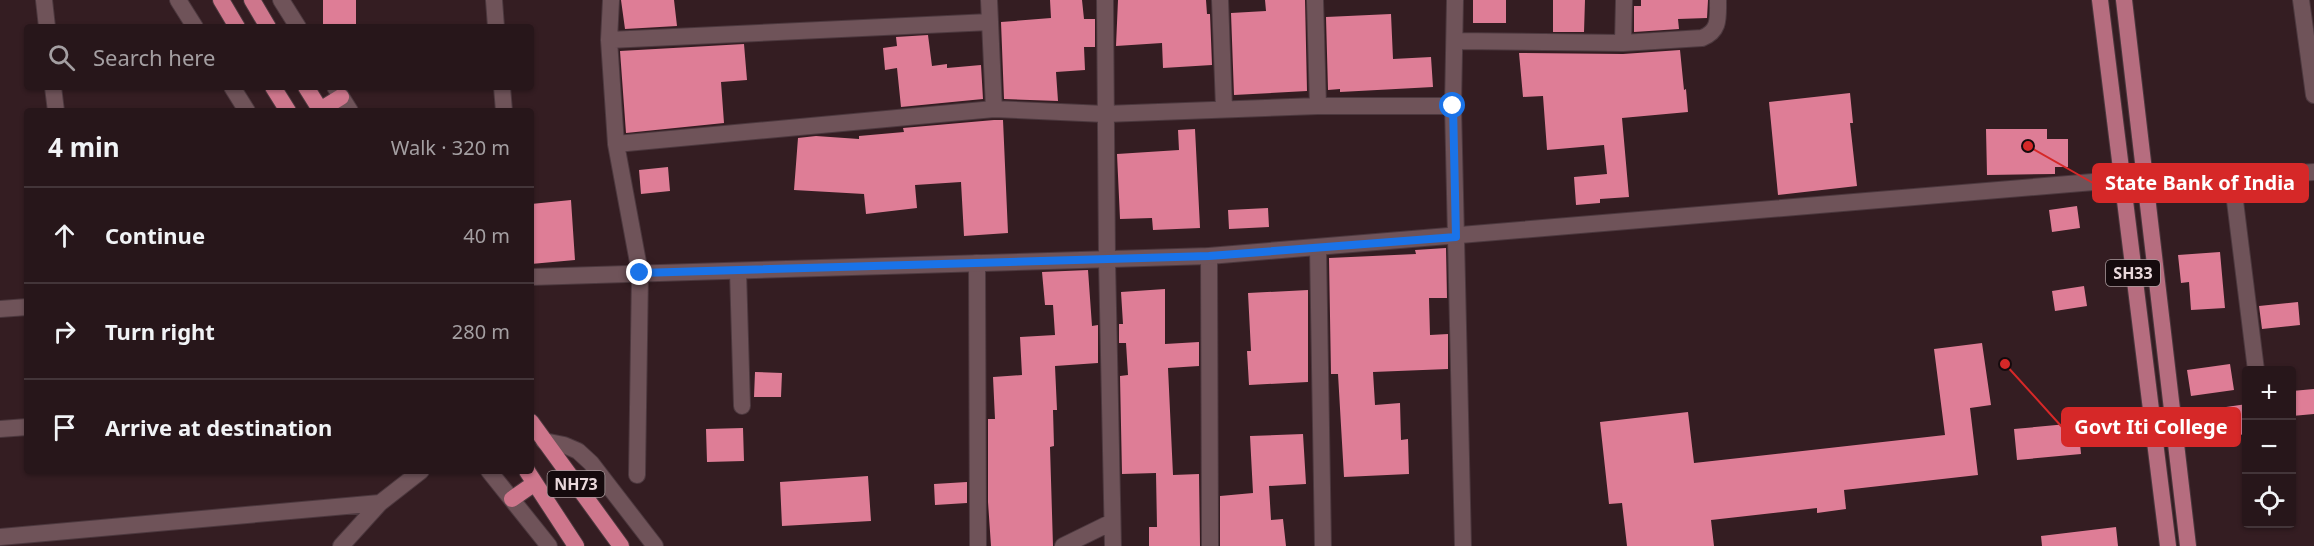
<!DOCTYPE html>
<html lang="en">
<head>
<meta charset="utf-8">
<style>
	:root { --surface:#27161a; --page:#332327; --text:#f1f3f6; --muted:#a49fa2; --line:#433539 }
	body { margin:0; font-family:"Noto Sans",sans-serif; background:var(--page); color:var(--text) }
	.controls { position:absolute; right:18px; bottom:18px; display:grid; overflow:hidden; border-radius:6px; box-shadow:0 2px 4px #0004 }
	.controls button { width:54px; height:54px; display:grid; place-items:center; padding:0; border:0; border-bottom:2px solid var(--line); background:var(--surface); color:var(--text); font:30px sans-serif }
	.stop { position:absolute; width:18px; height:18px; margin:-14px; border:4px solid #1a73e8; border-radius:50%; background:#fff }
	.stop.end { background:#1a73e8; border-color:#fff; box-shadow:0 2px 6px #0008 }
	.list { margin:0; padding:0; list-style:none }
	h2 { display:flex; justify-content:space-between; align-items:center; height:78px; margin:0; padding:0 24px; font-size:26px }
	h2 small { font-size:20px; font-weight:400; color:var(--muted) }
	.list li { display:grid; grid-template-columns:39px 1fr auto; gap:18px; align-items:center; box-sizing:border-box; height:96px; padding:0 24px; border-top:2px solid var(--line) }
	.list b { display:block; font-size:22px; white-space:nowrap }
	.list em { font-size:20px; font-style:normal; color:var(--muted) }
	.icon { flex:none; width:33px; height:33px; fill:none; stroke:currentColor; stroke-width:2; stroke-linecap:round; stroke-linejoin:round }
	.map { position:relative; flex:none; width:2314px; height:546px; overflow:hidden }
	.search { position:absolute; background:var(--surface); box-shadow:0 2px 4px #0004; left:24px; top:24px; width:510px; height:66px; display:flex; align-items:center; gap:15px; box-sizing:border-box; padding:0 21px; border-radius:6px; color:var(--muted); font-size:22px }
	.panel { position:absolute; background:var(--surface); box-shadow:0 2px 4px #0004; left:24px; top:108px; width:510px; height:366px; border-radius:6px }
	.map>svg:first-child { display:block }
	.building { fill:#de7d96 }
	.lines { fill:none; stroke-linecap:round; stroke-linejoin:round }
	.minor-casing { stroke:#4c383e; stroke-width:18 }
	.tertiary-casing { stroke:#4c383e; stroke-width:18 }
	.primary-casing { stroke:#4c383e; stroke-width:18 }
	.trunk-casing { stroke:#4c383e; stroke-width:18 }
	.minor { stroke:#6f5359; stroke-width:16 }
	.tertiary { stroke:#6f5359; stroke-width:16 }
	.primary { stroke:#b66d7f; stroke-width:16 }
	.trunk { stroke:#ce768c; stroke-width:16 }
	.route { stroke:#1a73e8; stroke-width:8 }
	.labels { text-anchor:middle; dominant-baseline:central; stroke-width:6; stroke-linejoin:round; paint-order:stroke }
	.shield { fill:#150a0d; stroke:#a99a9d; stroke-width:1.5 }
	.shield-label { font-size:16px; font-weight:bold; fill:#e9d8db }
	.leader { fill:none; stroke:#d62828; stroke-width:2 }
	.callout-dot { fill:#d62828; stroke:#150a0d; stroke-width:2 }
	.callout { fill:#d62828; stroke:#d62828; stroke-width:2 }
	.callout-label { font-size:20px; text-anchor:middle; font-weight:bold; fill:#fff }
</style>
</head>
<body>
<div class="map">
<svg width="2314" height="546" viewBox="0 0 2314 546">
	<rect width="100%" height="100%" fill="#341d22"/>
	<path class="building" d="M323,0H356V27H323Z
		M621,0H674L677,26L625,29Z
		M1050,0H1082L1084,19H1095V47H1084L1085,70L1056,72L1058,101L1004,99L1001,22L1051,18Z
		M1118,0H1206L1207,14H1210L1212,65L1163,68L1162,43L1116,46Z
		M1265,0H1305L1307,91L1234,95L1231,13L1266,11Z
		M1473,0H1506V23H1473Z
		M1553,0H1585L1584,32H1553Z
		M1641,0H1708L1707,18L1678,19L1679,29L1634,32V6H1641Z
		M1391,14L1393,59L1431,57L1433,87L1340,92V89L1328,90L1326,17Z
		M928,35L932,66L947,64V68L981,65L983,99L901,107L897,68L885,70L883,48L897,46L896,37Z
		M744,44L747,80L721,82L724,123L626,133L620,51Z
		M1680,50L1684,90L1686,89L1688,112L1622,118L1629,197L1600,199V203L1576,205L1574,177L1607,174L1604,145L1547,150L1543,96L1523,97L1519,53L1623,54Z
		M1850,93L1853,123H1850L1857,186L1778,195L1769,102Z
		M994,120H1003L1008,233L964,236L961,182L915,185L917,208L866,214L864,194L794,190L798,138L816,136L859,139V136L904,132L903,128Z
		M1195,129L1200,228L1153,230L1152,218L1120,219L1117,154L1179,150L1178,130Z
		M1986,129H2047V139H2068V167H2055V174L1987,175Z
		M668,167L670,191L641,194L639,170Z
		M571,200L575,260L531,264V204Z
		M2077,206L2080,228L2052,232L2049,210Z
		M1268,208L1269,227L1229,229L1228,210Z
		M1446,248L1447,298H1429L1430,335L1448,334V369L1373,372L1375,405L1400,403L1401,440L1408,439L1409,474L1344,477L1338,374H1331L1329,258L1416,254L1415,250Z
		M2220,252L2225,308L2191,310L2189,282L2181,283L2178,255Z
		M1088,270L1092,326L1098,325V363L1055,366L1057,410H1053L1054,446L1050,447L1053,546H991L988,502V419H995L993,377L1022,375L1020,337L1055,335L1053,305H1045L1042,272Z
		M2084,286L2087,306L2055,311L2052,291Z
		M1165,289V344L1199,342V366L1168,368L1173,475L1199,474L1200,546H1149V527H1157L1156,473L1122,474L1120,376L1128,375L1126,343H1119V324H1123L1121,292Z
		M1308,290V382L1249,385L1247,351H1251L1248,293Z
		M2298,302L2300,325L2262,329L2259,306Z
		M1982,343L1991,405L1970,408L1978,475L1844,490L1846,509L1817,513V508L1711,520L1714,546H1627L1622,503L1609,504L1600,422L1688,412L1694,463L1945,435L1934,349Z
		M2230,364L2234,390L2191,396L2187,370Z
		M755,372L782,373L781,397H754Z
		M2314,389V414L2292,416V391Z
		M2247,404V434L2230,436L2226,407Z
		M2078,423L2081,454L2017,460L2014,429Z
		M743,428L744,461L707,462L706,429Z
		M1303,434L1306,484L1269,486L1271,520L1283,519L1286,546H1220V496L1253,493L1250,436Z
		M868,476L871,521L782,526L780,482Z
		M967,482V503L935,505L934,484Z
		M2116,527L2118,546H2042L2041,536Z"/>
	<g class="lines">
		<defs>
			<path id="minor" d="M44,0L47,27
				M494,0L496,27
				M611,0L609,40L616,144L640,273L637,475
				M989,0L994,109
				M1105,0L1107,260L1113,546
				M1220,0L1224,108
				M1315,0L1318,106
				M1455,0L1453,106L1463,546
				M2301,0L2314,95
				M609,40L990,22
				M1455,41L1623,43L1702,38C1720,31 1718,18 1718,0
				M1623,43L1624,0
				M53,87L56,111
				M502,87L504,111
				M616,144L994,109L1105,114L1318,106H1453
				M2232,177L2256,370
				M1318,248L1323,546
				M1209,256L1210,546
				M977,263L978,546
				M738,271L742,406
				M0,309L27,307
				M0,429L27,427
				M0,537L380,503
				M341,546L380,503L421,471
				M1063,546L1112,522"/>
			<path id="tertiary" d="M178,0L195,27
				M281,0L298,27
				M232,87L247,111
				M335,87L350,111
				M531,277L1209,256L2165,176L2232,177L2314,172
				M544,441L564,445L578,451L591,463L655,546
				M489,471L549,546"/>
			<path id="primary" d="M2100,0L2168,546
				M2124,0L2188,546"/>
			<path id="trunk" d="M221,0L237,27
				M252,0L268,27
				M273,87L288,111
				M306,87L321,111
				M320,110L341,97
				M531,422L621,546
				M527,471L576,546
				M512,499L535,483"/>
		</defs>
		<use href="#minor" class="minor-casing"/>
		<use href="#tertiary" class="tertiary-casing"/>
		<use href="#primary" class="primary-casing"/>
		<use href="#trunk" class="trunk-casing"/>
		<use href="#minor" class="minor"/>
		<use href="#tertiary" class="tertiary"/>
		<use href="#primary" class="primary"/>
		<use href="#trunk" class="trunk"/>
	</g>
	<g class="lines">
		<path class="route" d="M640,273L1209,256L1456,237L1453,106"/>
	</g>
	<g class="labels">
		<g class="shield">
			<rect x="2106" y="260" width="54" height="26" rx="4.5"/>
			<rect x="547.5" y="471" width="57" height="26" rx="4.5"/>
		</g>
		<g class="shield-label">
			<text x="2133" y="273">SH33</text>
			<text x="576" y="484">NH73</text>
		</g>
	</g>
	<path class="leader" d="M2028 146L2093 183M2005 364L2062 427"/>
	<g class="callout-dot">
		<circle cx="2028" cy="146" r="6"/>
		<circle cx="2005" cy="364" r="6"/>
	</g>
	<g class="callout">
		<rect x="2093" y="164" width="215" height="38" rx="6"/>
		<rect x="2062" y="408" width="178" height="38" rx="6"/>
	</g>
	<g class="callout-label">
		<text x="2200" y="190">State Bank of India</text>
		<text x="2151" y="434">Govt Iti College</text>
	</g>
</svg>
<div class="controls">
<button>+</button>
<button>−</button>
<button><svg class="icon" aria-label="locate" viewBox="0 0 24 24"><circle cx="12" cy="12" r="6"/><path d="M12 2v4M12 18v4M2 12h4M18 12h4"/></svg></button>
</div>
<div class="stop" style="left:1453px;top:106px"></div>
<div class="stop end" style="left:640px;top:273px"></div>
<div class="search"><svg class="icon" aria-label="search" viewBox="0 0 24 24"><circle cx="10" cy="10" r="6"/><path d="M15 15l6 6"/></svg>Search here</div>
<section class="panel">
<h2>4 min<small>Walk · 320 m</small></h2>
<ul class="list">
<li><svg class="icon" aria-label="ahead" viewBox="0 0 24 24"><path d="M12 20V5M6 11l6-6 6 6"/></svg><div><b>Continue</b></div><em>40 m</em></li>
<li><svg class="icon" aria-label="right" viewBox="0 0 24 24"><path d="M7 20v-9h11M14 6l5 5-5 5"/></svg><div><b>Turn right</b></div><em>280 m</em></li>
<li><svg class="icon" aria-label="arrive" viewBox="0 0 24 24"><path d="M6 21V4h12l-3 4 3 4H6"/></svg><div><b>Arrive at destination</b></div></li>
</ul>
</section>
</div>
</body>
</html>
